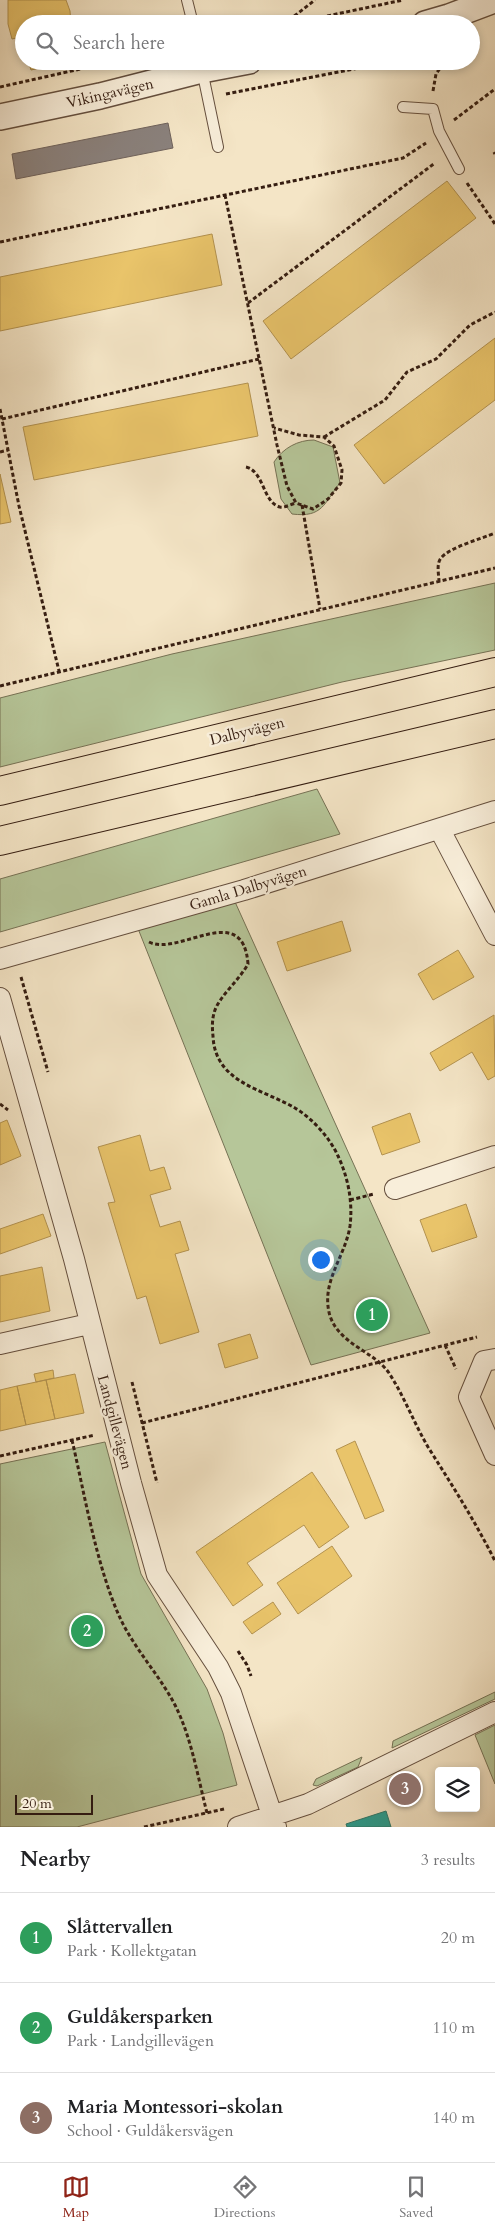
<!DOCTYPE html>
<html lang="en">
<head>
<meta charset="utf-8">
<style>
	:root { --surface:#fff; --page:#f6f6f6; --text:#202124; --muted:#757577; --line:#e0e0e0; --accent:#8f2418 }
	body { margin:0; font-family:Cardo,serif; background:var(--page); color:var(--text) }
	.controls { position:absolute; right:15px; bottom:15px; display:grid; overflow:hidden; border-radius:5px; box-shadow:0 2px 8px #0003 }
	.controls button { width:45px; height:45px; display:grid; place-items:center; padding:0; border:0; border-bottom:1px solid var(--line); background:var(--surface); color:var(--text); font:25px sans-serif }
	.scale { position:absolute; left:15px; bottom:12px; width:78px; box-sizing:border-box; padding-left:5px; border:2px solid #351d11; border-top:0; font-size:14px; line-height:18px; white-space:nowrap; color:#351d11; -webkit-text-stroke:4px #f8eeda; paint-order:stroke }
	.you { position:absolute; left:320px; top:1259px; width:18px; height:18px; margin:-12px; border:4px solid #fff; border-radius:50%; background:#1a73e8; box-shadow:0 0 0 8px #1a73e833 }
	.badge { display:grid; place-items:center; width:32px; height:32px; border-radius:50%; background:var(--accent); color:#fff; font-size:16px; font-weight:700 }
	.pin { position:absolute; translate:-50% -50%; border:2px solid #fff; box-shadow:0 1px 5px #0006 }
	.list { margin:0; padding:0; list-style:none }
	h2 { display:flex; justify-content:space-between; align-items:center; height:65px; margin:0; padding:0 20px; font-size:21px }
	h2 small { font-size:16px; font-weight:400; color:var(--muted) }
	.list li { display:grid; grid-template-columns:32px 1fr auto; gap:15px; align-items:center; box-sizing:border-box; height:90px; padding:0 20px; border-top:1px solid var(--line) }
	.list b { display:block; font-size:19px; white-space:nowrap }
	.list p { margin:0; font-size:16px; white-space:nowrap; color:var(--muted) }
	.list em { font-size:16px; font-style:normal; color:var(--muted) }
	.icon { flex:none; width:28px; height:28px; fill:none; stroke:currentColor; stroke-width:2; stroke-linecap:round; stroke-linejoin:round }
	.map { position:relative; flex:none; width:495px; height:1827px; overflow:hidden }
	.search { position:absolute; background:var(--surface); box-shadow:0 2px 8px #0003; left:15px; right:15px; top:15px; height:55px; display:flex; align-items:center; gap:12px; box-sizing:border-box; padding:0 18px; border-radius:28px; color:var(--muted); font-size:19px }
	.sheet { height:335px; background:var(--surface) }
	nav { display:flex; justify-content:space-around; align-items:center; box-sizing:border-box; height:70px; border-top:1px solid var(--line); background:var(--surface); font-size:14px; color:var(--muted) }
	nav a { display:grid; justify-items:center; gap:2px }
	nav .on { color:var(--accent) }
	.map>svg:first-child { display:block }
	.green { fill:#b6c699; stroke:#767255 }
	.homes { fill:#e9c46a; stroke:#b3924f }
	.schools { fill:#2a9d8f; stroke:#2d7769 }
	.industry { fill:#8a817c; stroke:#70635c }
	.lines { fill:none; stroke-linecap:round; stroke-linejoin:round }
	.service-casing { stroke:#654f3e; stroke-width:12 }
	.minor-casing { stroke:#654f3e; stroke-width:22 }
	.tertiary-casing { stroke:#654f3e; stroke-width:28 }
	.primary-casing { stroke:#351d11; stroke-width:30 }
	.path { stroke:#351d11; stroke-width:3; stroke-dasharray:4 2.5; stroke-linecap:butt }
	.service { stroke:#f8eeda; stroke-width:10 }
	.minor { stroke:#f8eeda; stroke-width:20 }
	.tertiary { stroke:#f8eeda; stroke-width:25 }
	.primary { stroke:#f4e5c6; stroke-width:28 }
	.labels { text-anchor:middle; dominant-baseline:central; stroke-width:5; stroke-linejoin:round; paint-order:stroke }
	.street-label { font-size:15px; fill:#351d11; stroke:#f8eeda }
</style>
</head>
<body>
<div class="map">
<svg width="495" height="1827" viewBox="0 0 495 1827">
	<rect width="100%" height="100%" fill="#f4e5c6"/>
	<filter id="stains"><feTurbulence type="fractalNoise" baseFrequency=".004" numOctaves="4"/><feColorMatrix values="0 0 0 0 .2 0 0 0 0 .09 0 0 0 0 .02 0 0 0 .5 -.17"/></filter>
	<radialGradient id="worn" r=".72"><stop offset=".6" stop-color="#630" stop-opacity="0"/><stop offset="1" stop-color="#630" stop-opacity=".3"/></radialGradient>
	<path class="green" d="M314,440L333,447L340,483C324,503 323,518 292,514L281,499L274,462C283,448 298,440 314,440Z
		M495,583V650L342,682L0,767V698L172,654Z
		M317,789L340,834L0,932V879Z
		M231,893L430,1333L311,1365L135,921Z
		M105,1442L141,1574L207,1689L223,1733L237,1785L77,1827H0V1464Z
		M495,1692V1699L392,1748L393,1741Z
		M495,1725V1784L475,1735Z
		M362,1757L358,1767L317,1786L313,1785L316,1779Z"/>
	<path class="homes" d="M8,0H66L70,11L71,24H24V48L20,37L12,39L8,24Z
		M28,61H71L31,70Z
		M447,181L476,218L291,359L263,321Z
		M212,234L222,285L0,331V277Z
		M495,338V400L384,484L354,445Z
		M248,383L258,436L34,480L23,427Z
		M0,474L11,522L0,524Z
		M342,921L351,951L287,971L277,942Z
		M458,950L474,977L433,1000L418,974Z
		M494,1015L495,1076L488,1080L472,1052L440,1071L430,1053Z
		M410,1113L420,1142L382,1155L372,1127Z
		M7,1120L21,1156L0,1165V1123Z
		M140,1135L150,1171L164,1167L171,1189L150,1195L160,1227L180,1221L189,1250L175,1254L199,1332L160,1344L146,1296L137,1299L108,1203L115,1202L98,1147Z
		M466,1204L477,1237L432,1252L420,1220Z
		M43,1214L51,1236L0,1254V1229Z
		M42,1267L50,1311L0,1322V1276Z
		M250,1334L258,1358L225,1368L218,1344Z
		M53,1370L54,1378L36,1382L34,1374Z
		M75,1374L84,1413L55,1419L46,1380Z
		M46,1380L55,1419L26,1425L17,1386Z
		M17,1386L26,1425L0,1431V1390Z
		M355,1441L384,1511L365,1519L336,1450Z
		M312,1472L349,1527L319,1548L304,1525L247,1563L263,1585L233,1606L196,1552Z
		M332,1546L352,1576L298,1614L277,1583Z
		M273,1602L281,1614L252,1634L243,1622Z"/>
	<path class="schools" d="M386,1811L391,1827H347L346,1824Z"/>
	<path class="industry" d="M168,123L173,148L16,179L12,154Z"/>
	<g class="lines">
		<defs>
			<path id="service" d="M187,0L193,24
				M202,70L218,147
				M403,107L433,109L439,131L459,169"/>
			<path id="minor" d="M440,830L495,935
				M0,959L244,890L495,811
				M0,998L74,1259L131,1483L157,1575L218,1667L231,1693L276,1827
				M395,1189L495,1156
				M0,1344L89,1324
				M495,1359L484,1361L469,1397L495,1455
				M238,1827L308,1804L495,1712"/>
			<path id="tertiary" d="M425,24L449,17L494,0
				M0,117L100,96L202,70L249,61"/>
			<path id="primary" d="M0,791L495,672
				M0,841L495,724"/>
		</defs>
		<use href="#service" class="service-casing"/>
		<use href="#minor" class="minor-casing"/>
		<use href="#tertiary" class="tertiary-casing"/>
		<use href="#primary" class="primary-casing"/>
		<path class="path" d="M284,24L315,0
			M289,24L403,0
			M0,87L116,61
			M433,91L436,74L445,61
			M226,94L395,61
			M454,120L495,89
			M494,152L495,154
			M467,183L495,224
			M225,195L277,445L287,486L296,503L313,509L328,499L341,483L342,470L334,446L324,437L299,435L274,428
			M0,242L403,158L426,143
			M248,303L435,163
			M0,409L19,506L59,671
			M2,419L259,359
			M324,437L385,400L407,372L436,359L470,325L495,312
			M0,452L8,450
			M246,467C264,471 263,503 280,507C285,508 291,504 296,503
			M302,505L320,609
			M439,582C439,575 436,564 441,558C450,547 481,539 495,533
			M0,686L495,568
			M149,942C179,957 243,899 248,964C240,979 220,996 215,1010C212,1018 212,1027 213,1036C215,1083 263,1089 295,1108C312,1118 330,1138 338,1156C348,1177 353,1202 350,1226C345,1258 320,1282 330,1316C340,1345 374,1351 389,1373C404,1396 414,1423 428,1447C452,1485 475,1521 495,1561
			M21,977L48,1072
			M0,1104L8,1110
			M350,1200L374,1194
			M445,1345L456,1369
			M132,1382L157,1483
			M142,1423L477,1337
			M72,1440C85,1496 97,1569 121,1620C136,1651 161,1677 176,1707C192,1740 198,1778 207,1813
			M0,1456L95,1435
			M238,1651L247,1665L251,1676
			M144,1827L224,1809"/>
		<use href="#service" class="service"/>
		<use href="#minor" class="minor"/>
		<use href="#tertiary" class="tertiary"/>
		<use href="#primary" class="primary"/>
	</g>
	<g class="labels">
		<g class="street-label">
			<text transform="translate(110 93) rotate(-13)">Vikingavägen</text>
			<text transform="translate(247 731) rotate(-14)">Dalbyvägen</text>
			<text transform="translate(248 888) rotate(-17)">Gamla Dalbyvägen</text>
			<text transform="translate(115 1422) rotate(75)">Landgillevägen</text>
		</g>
	</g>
	<rect width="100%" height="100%" filter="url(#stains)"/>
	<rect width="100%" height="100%" fill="url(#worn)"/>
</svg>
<div class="controls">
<button><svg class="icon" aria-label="layers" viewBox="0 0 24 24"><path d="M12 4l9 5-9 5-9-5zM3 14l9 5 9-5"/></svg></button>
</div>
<div class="scale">20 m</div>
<div class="you"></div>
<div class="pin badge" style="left:372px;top:1315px;background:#2e9e5b">1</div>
<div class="pin badge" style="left:87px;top:1631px;background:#2e9e5b">2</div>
<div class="pin badge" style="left:405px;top:1789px;background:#8d6e63">3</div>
<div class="search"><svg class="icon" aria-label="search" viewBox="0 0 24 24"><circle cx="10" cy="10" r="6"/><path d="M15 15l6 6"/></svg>Search here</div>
</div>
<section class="sheet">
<h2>Nearby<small>3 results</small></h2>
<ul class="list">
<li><span class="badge" style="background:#2e9e5b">1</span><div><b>Slåttervallen</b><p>Park · Kollektgatan</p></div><em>20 m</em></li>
<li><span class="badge" style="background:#2e9e5b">2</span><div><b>Guldåkersparken</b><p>Park · Landgillevägen</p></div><em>110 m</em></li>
<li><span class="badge" style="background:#8d6e63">3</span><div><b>Maria Montessori-skolan</b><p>School · Guldåkersvägen</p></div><em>140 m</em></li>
</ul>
</section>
<nav>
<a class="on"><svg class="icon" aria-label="map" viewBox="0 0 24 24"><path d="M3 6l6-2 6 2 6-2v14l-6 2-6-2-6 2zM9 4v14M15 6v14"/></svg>Map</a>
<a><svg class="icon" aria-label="directions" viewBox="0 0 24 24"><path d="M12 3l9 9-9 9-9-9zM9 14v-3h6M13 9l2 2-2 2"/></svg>Directions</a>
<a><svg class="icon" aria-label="saved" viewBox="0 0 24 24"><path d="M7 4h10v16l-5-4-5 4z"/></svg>Saved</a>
</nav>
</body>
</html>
